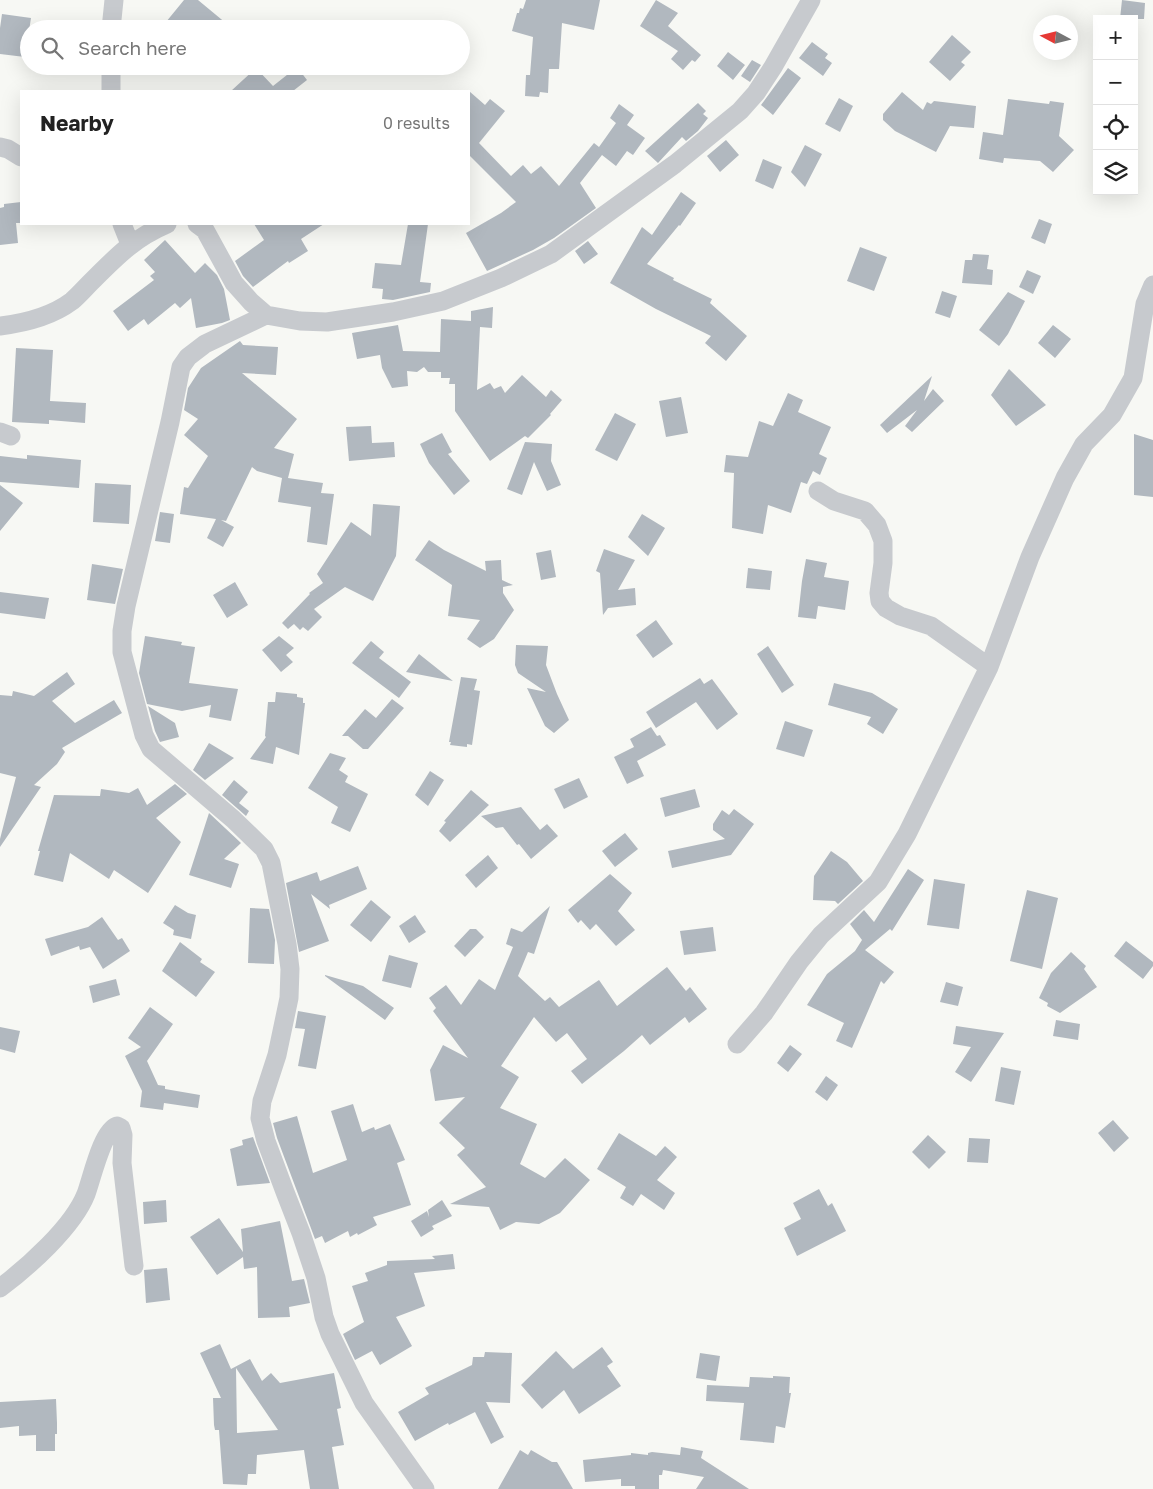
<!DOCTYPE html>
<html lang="en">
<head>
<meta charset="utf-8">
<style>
	:root { --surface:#fff; --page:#f6f6f6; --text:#222; --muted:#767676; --line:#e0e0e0 }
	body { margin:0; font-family:"Golos Text",sans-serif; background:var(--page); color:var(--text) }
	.controls { position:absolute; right:15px; top:15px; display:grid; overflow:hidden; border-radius:0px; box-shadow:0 5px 20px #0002 }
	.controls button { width:45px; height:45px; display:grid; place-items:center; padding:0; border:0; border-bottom:1px solid var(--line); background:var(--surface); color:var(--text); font:25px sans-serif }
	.compass { position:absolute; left:1033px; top:15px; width:45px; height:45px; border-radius:50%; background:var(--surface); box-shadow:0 5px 20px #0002; rotate:277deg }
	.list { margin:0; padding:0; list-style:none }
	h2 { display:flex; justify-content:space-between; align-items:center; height:65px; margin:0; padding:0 20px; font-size:21px }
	h2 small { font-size:16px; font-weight:400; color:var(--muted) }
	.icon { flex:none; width:28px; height:28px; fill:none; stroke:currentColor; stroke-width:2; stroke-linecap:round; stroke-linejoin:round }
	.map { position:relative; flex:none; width:1153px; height:1489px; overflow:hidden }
	.search { position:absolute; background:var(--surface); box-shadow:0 5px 20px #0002; left:20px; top:20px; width:450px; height:55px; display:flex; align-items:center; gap:12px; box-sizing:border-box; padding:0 18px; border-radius:28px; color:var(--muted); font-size:19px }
	.panel { position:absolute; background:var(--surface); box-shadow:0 5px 20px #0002; left:20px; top:90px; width:450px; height:135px; border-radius:0px }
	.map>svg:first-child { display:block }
	.building { fill:#b1b8bf; fill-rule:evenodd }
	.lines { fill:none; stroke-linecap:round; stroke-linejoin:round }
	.minor { stroke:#c7cace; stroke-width:19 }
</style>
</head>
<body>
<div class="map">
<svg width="1153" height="1489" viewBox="0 0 1153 1489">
	<rect width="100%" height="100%" fill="#f7f8f4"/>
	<path class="building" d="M184,0H198L233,29H175L166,22Z
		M526,0H600L594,30L562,23L559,69H549L548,93L540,92L539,97L525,96L526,75H530L533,37L512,31L517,13H519L520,8L523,9Z
		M656,0L678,13L668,26L701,55L695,62L692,60L683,70L671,59L678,51L640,26Z
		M1122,0L1145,3L1144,19H1120Z
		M2,14L31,18L25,57L0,54V28Z
		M952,35L971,52L961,62L965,65L950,81L929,62Z
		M812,42L828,54L825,58L832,63L823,76L799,58Z
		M728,52L745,65L733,80L717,66Z
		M752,60L761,65L750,82L741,76Z
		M297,67L307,80L293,91H231L256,68L273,86Z
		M788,68L801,78L773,115L761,105Z
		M469,91L485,105L490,99L505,111L479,143L511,176L523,165L531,174L541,166L559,186L594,143L599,147L616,123L610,118L619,104L634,115L627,125L645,138L633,155L627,151L616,166L602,155L580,183L596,208L554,238L533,250L487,271L466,233L501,213L516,202L469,155Z
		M902,92L923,110L927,102L931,104L934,101L976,106L974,128L950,126L936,152L895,131L883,120V114Z
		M839,98L853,106L840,132L825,124Z
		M1008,99L1049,104L1050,101L1064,103L1059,136L1074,150L1053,172L1040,161L1004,158L1003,163L979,159L983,132L1003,135Z
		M698,103L706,111L703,114L708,118L698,131L686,141L682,137L658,163L645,151Z
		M726,140L739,155L720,172L707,156Z
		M805,145L822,154L805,187L791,172Z
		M763,159L782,167L773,189L755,181Z
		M681,192L696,203L680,226L679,225L647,264L674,278L673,280L712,299L710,303L747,336L726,361L705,343L711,336L656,309L610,283L642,227L652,235Z
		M21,202V223H16L18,243L0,245V208L4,207V204Z
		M1039,219L1052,224L1045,244L1031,238Z
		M254,224H324L301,239L308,251L289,263L288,261L253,287L243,276L235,261L264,240Z
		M408,224H428L420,282L431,283L430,292L393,300L382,299L383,289L372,288L375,263L401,265Z
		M165,240L195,273L205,263L217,275L224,289L230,320L222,323L196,328L191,298L180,308L175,303L148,325L144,319L128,331L113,311L154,280L150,276L155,272L144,260Z
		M588,241L598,254L584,264L575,251Z
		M860,247L887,257L874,291L847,281Z
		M973,254L989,255L987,269L993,270L992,285L962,283L965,260H972Z
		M1027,270L1041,276L1033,294L1019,287Z
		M942,291L957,296L950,318L935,313Z
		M1008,292L1025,301L1008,334L999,346L979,330Z
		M493,307L492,328L480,327L477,390L490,383L494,389L501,386L505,393L522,375L546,397L551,390L562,400L550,414L551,415L528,438L525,436L490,461L455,411V384H449L450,378H441V372H428L424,367L417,372L407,371L408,386L392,388L382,368L380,355L357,359L352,333L398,325L403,351L440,352L441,319L471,321V311Z
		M1053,325L1071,339L1055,358L1038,343Z
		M240,341L243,345L278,347L276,375L242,373L297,419L274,448L294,454L288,478L323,483L321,493L334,494L327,545L307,542L311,507L278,502L282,478L257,471L252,467L226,521L221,520L234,527L223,547L207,538L216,519L180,514L184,487L188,488L208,456L184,435L198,419L184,410L188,388L201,368Z
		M16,348L53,350L50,401L86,403L85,423L49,420V424L12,422Z
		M1009,369L1046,405L1016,426L991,395Z
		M932,376L924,401L933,389L944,401L912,432L905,426L917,410L887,433L880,425Z
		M788,393L803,400L798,412L831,427L819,454L827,458L820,475L813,471L807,484L801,482L791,513L768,505L763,534L732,528L734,473L724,472L726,455L748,457L759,421L773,426Z
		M681,397L688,433L666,437L659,401Z
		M615,413L636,424L617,461L595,450Z
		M371,426L372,443L394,442L395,457L349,461L346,427Z
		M442,433L452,452L448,454L470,481L454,495L429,463L420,444Z
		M1134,434L1153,440V497L1134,495Z
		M525,442L552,444L551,461L561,485L547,491L534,462L522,495L507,489Z
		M27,455L81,460L79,488L0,482V456L27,459Z
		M95,483L131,485L129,524L93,522Z
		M0,485L23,503L0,531Z
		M373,504L400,506L396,556L373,601L345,587L314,609L322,617L308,631L303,627L300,630L294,624L288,629L282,623L310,594L309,593L323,583L317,574L351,522L371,536Z
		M160,512L174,514L170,543L155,541Z
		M642,514L665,528L648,556L628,537Z
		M429,540L444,550L486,571L485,561L501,560L502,580L513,585L503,587V593L514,610L494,639L480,648L467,639L480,620L448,616L452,585L415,560Z
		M604,549L635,560L618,590L635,588L636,605L608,608L603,615L600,573L596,571Z
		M551,550L556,577L541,580L536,553Z
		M806,559L827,563L824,577L849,581L845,610L818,606L816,619L798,617L802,581Z
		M92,564L123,569L115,604L87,600Z
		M748,568L772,571L770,590L746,588Z
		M235,582L248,605L227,618L213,595Z
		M0,592L49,598L45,619L0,613Z
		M656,620L673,644L653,658L636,635Z
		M145,636L182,642L181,645L195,647L189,683L238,689L231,721L209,717L211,705L182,711L147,704L139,673Z
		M279,636L294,648L286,655L293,662L281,672L262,650Z
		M371,641L384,652L379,658L411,682L399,698L352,663Z
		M516,645L548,646L546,665L557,694L569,720L554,733L545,726L527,688L546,692L518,673L515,665Z
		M768,646L794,685L782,693L757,654Z
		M419,654L453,681L406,672Z
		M67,672L75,684L52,701L75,723L114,700L122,713L62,748L65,752L57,764L34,785L41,787L0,847V839L16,777L0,773V695L12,696L13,691L34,696Z
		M461,677L477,679L474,690L480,691L472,745L467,744V747L450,745L451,742H449Z
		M700,678L704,684L712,679L738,714L717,730L696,702L656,728L646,712Z
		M834,683L872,693L898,709L883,734L867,724L871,717L828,705Z
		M276,692L297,694V697L303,698V703H305L299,755L276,747L273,764L250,759L266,737L265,736L268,702H275Z
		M392,699L404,708L368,749H363L348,736H342L365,709L376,718Z
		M148,706L175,723L179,737L160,742L155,731Z
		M785,721L813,730L804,757L776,749Z
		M651,727L657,736L660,735L666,745L637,761L644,776L627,784L614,757L634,747L630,739Z
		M209,743L234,758L205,780L193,770Z
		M330,753L346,758L339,770L348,776L345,782L368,794L350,832L331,823L338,807L308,788Z
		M430,771L444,780L428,806L415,795Z
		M579,778L588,797L564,809L554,789Z
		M234,780L248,792L239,803L249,811L246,816L222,795Z
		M175,784L187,794L156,818L181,842L148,893L114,870L109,879L70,853L63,882L34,875L40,851H38L54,795L100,796L101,789L129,793L138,788L147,805Z
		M695,789L700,807L665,817L660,798Z
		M471,790L489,805L450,842L439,831L446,822L444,821Z
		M521,807L540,830L547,824L558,836L531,859L519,844L517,845L503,827L496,828L481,816Z
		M734,809L754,824L731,855L672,868L668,851L725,839L713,830V824L722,810L729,815Z
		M209,813L241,843L224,859L239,864L231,888L189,875Z
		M625,833L638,849L615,867L602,851Z
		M831,851L847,862L863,881L838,904L835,901L813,900L814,876Z
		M488,855L498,868L476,888L465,875Z
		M358,866L367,889L329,905L330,909L311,894L329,941L299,952L286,883L317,872L320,881Z
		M908,869L924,880L892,931L890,929L865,950L894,972L884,984L881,981L852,1048L836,1041L844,1023L807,1005L827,974L855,951L862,940L850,924L864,910L874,922Z
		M610,874L632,893L618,911L635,930L616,946L596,924L590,930L581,920L578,923L568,910Z
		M934,879L965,884L959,929L927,925Z
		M1027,890L1058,898L1042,969L1010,961Z
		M371,900L391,917L371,942L350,925Z
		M175,905L188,913L196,915L191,939L173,935L174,930L163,923Z
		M550,906L534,954L528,952L518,976L545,1001L550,997L559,1007L599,980L617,1006L667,967L686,991L690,987L707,1009L689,1023L685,1017L650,1045L642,1035L624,1051L582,1084L571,1071L587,1059L567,1033L556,1042L534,1017L501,1066L519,1077L500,1108L537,1124L520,1164L545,1178L565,1158L590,1180L560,1213L539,1224L516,1222L500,1230L489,1207L450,1204L486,1187L457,1155L465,1148L439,1123L465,1097L435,1101L430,1070L443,1045L468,1058L433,1011L436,1008L429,998L446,985L461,1005L479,979L495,990L513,947L506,944L511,928L522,932Z
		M250,908L269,909L275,940L274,964L248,963Z
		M415,915L426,932L409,943L399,926Z
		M102,917L118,940L122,938L130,951L103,969L90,947L80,950L79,946L51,956L45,939L88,927Z
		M713,927L716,951L684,955L680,931Z
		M470,929H476L484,937L465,957L454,946Z
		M1126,941L1153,962V966L1143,979L1114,956Z
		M180,942L202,959L200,962L215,972L196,997L162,971Z
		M1071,952L1086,966L1084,969L1097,987L1060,1013L1047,1006L1048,1003L1039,998L1051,973Z
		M389,955L418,963L411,988L382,981Z
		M325,975L363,986L394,1008L385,1020L325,976Z
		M116,979L120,995L93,1003L89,986Z
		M946,982L963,987L958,1006L940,1002Z
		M150,1007L173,1024L147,1061L158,1085L165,1086V1089L200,1095L198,1108L164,1103L163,1110L140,1107L142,1091L125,1056L141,1047L128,1038Z
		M298,1011L326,1016L316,1069L298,1066L305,1029L295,1028Z
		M1056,1020L1080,1024L1078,1040L1053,1036Z
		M956,1026L1004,1033L971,1082L955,1072L971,1047L953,1044Z
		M0,1027L20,1031L15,1053L0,1049Z
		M790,1045L802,1054L788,1072L777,1063Z
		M1001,1067L1021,1071L1014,1105L995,1101Z
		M826,1076L838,1085L827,1101L815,1092Z
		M353,1104L362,1132L374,1127L375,1130L390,1124L405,1160L397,1163L411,1205L373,1217L377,1225L358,1235L357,1233L350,1237L348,1231L325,1243L322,1236L315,1239L277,1138L273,1123L297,1116L313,1173L347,1160L331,1111Z
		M1113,1120L1129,1138L1114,1152L1098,1133Z
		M619,1133L656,1156L665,1146L677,1157L657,1180L675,1193L664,1210L641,1194L633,1206L620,1198L626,1187L597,1169Z
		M928,1135L946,1152L929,1169L912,1152Z
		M253,1137L270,1183L237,1186L230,1149L243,1145L242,1140Z
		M969,1138L990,1139L988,1163L967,1162Z
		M819,1189L828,1206L832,1203L846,1231L797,1256L784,1228L801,1219L793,1203Z
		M166,1200L167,1222L144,1224L143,1202Z
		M442,1200L452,1216L432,1226L434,1229L421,1237L411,1221L427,1211L429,1217L428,1210Z
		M219,1218L243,1252L241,1229L280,1221L292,1281L304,1279L310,1303L289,1307L290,1317L258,1318L257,1267L244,1269L243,1257L217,1275L190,1237Z
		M453,1254L455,1269L414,1273L425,1306L396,1317L412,1346L380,1365L372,1351L355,1360L343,1334L364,1322L352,1286L368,1281L365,1273L387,1265V1261L435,1259L432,1256Z
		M167,1268L170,1300L146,1303L144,1270Z
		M220,1344L231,1369L250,1359L262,1381L271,1373L280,1383L334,1373L341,1408L337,1409L344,1445L332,1447L339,1489H310L304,1450L257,1455L256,1474H248L247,1485L223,1484L219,1430H215L214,1425L213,1398H221L200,1353ZM236,1368L250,1389L278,1430L237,1433Z
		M602,1347L613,1362L607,1366L621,1386L579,1414L564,1390L542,1409L521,1385L556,1351L573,1369Z
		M485,1352L512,1353L510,1403L486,1402L504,1437L491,1444L475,1412L449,1425L448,1423L415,1441L398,1412L429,1394L425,1388L472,1365L473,1357H484Z
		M700,1353L720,1356L716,1381L696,1378Z
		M773,1376L790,1377L789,1393H791L785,1428L776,1426L774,1443L740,1440L744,1403L706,1401L707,1385L749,1387L750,1377L773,1378Z
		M56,1399L57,1423V1434H55V1451H36V1435L19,1436V1426L0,1428V1402Z
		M681,1447L703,1451L701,1458L749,1489H696L704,1477L663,1470L662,1475H659V1489H635V1486H621V1479L585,1482L583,1460L631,1455V1453L648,1455V1453L652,1452L680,1455Z
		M520,1450L528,1455L531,1450L552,1462H557L573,1489H498Z"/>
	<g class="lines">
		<path class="minor" d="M111,29L114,0
			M111,66V91
			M0,147L8,149L21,157
			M122,224L130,244
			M197,224L205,230L234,283L251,302L266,315L300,321L327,322L393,312L443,301L501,278L551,254L675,164L740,111L756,93L773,67L811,0
			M266,315L205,344L188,357L181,367L170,422L126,606L122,631V652L144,735L151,749L233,819L264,849L271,863L287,944L290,969L289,998L277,1055L262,1101L260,1118L266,1141L285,1192L301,1233L316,1278L324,1317L330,1334L364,1403L425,1489
			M0,326C25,323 52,316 72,301C79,295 85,288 91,282C116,257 134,238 167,224
			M0,432L11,436
			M818,491L834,501L865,511L877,525L883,541V563L879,593L880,601L886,608L900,616L931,626L989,667
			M737,1044L764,1013L799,962L821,935L878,882L907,834L989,667L1030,557L1065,478L1084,444L1112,415L1133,378L1145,304L1153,285
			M0,1288C28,1267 73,1227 86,1194C92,1178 102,1131 117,1126L121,1128L123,1135L122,1163L134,1266"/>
	</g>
</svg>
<div class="controls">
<button>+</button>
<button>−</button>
<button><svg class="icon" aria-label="locate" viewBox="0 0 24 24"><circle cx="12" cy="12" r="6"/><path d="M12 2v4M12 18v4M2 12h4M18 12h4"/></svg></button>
<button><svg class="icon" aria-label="layers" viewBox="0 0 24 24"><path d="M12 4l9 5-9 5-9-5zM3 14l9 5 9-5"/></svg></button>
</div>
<svg class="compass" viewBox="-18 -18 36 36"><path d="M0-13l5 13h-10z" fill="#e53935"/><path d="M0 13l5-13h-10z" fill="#767676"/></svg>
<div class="search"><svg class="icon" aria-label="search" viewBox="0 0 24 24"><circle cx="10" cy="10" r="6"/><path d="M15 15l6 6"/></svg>Search here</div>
<section class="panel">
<h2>Nearby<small>0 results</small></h2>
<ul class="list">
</ul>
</section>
</div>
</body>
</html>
